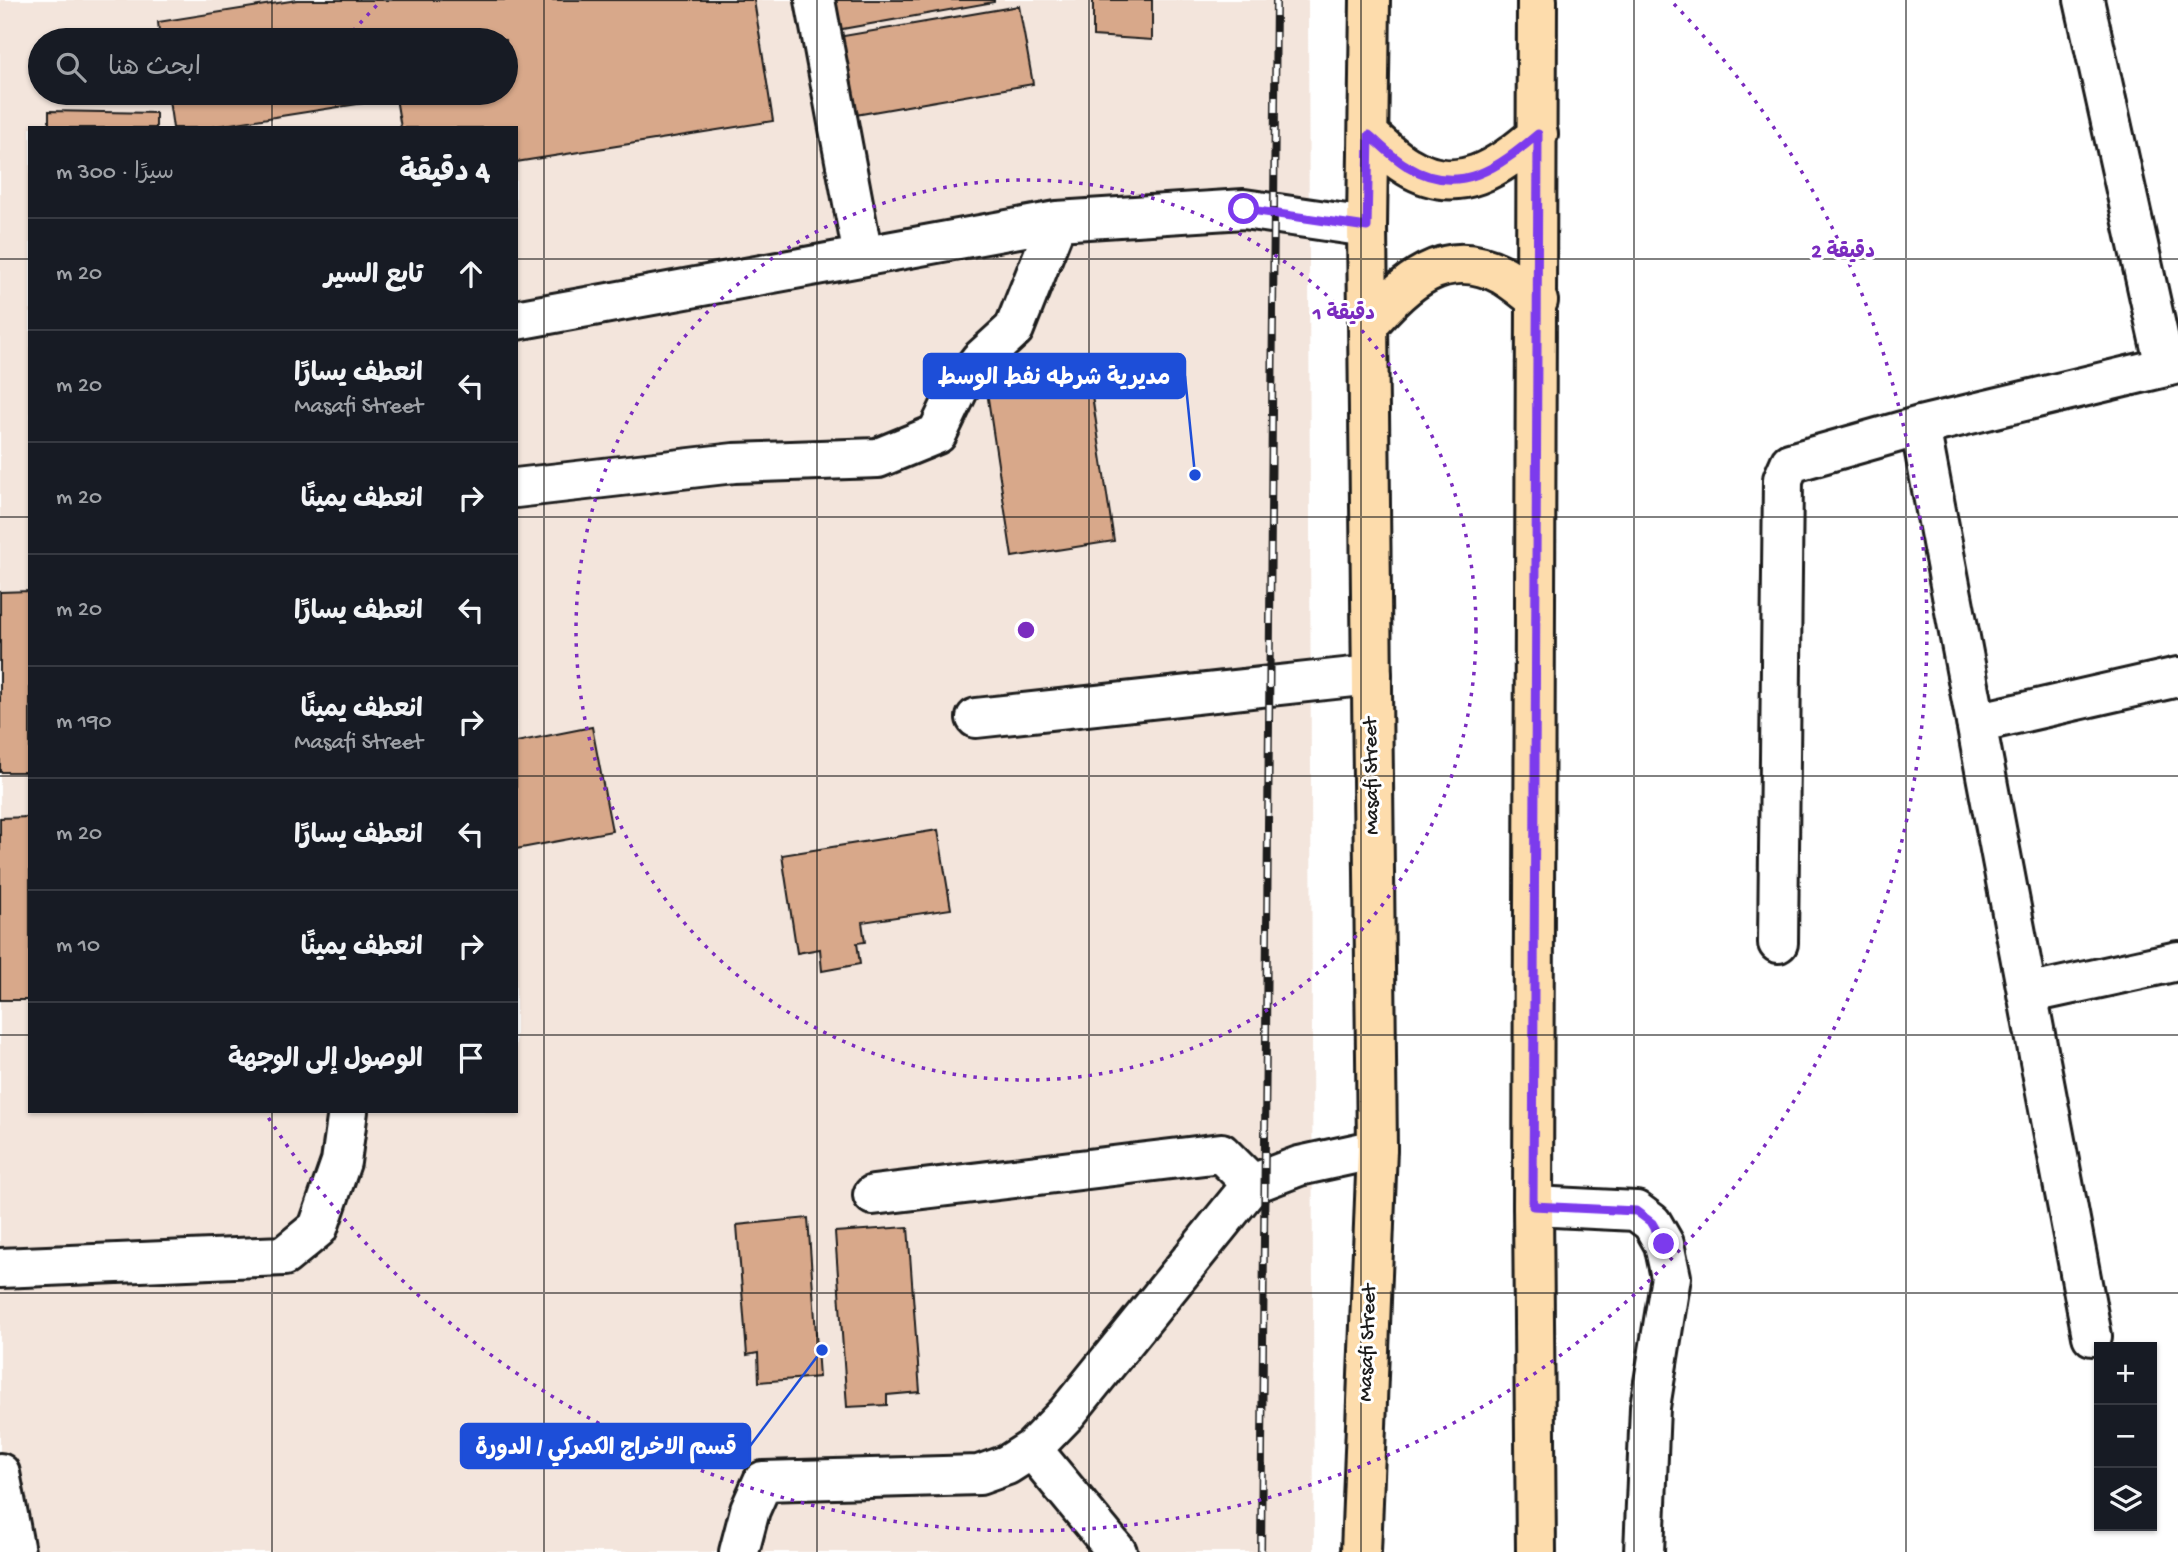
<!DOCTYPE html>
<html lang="ar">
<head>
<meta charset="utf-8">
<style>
	:root { --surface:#171b24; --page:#242831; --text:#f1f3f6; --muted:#9ea1a6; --line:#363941 }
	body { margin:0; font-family:"Gochi Hand","Playpen Sans Arabic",sans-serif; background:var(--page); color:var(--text); direction:rtl }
	.controls { position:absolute; right:21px; bottom:21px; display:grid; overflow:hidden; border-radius:0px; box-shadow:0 2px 5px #0004 }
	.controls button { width:63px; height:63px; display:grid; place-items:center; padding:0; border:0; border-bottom:2px solid var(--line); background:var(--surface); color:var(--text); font:35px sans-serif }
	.stop { position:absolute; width:21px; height:21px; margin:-16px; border:5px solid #7c3aed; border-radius:50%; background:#fff }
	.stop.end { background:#7c3aed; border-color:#fff; box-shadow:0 2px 7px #0008 }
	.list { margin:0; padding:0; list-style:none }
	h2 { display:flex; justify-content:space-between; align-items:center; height:91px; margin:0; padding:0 28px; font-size:30px }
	h2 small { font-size:23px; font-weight:400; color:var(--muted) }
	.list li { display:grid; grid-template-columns:46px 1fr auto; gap:21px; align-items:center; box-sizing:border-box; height:112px; padding:0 28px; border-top:2px solid var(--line) }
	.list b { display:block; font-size:26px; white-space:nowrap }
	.list p { margin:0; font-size:23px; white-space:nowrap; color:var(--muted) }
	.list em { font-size:23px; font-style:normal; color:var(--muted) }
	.icon { flex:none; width:38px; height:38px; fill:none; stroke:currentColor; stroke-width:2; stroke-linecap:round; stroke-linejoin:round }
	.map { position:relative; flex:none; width:2178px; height:1552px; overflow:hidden; direction:ltr }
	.search { position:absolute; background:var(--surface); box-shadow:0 2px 5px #0004; left:28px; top:28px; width:490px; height:77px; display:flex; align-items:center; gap:18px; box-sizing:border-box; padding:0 24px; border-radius:38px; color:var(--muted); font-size:26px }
	.panel { position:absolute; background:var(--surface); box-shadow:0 2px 5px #0004; left:28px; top:126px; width:490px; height:987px; border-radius:0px; direction:rtl }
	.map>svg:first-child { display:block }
	.built { fill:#f3e5dc; fill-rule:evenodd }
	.building { fill:#d8a88a; stroke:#1c1c1c; stroke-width:2 }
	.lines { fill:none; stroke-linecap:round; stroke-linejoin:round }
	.minor-casing { stroke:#1c1c1c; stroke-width:44 }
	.major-casing { stroke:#1c1c1c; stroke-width:44 }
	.minor { stroke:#fff; stroke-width:38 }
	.major { stroke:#fddcac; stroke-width:38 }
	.rail-casing { stroke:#1c1c1c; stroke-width:8 }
	.rail { stroke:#fff; stroke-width:5; stroke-dasharray:16; stroke-linecap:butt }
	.route { stroke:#7c3aed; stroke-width:9 }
	.grid { fill:none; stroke:#1c1c1c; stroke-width:2; stroke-opacity:0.55 }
	.ring { fill:none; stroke:#7b2cbf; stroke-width:3.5; stroke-dasharray:3.5 7 }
	.labels { text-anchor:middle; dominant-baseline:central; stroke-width:6; stroke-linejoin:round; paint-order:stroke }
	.street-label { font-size:21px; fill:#1c1c1c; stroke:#fff }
	.centre { fill:#7b2cbf; stroke:#fff; stroke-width:3.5 }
	.ring-label { font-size:21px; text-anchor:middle; font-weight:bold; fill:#7b2cbf; stroke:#fff; stroke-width:6; stroke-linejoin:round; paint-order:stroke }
	.leader { fill:none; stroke:#1d4ed8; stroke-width:2.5 }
	.callout-dot { fill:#1d4ed8; stroke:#fff; stroke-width:2.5 }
	.callout { fill:#1d4ed8; stroke:#1d4ed8; stroke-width:2.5 }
	.callout-label { font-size:23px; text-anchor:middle; font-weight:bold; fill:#fff }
</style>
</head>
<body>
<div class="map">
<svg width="2178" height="1552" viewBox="0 0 2178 1552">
	<rect width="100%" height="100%" fill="#fff"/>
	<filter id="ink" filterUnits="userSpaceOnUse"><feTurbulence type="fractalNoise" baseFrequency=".0143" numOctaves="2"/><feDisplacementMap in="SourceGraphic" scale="14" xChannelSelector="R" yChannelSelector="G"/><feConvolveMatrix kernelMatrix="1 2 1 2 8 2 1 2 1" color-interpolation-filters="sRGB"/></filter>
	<g filter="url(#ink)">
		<path class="built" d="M0,0H1308L1314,1552H0ZM40,40H506V93H40ZM30,128H516V1111H30Z"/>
		<path class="building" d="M297,0H754L773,121L516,162V128H401L396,98L205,128H173L168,93H506V40H160L158,22Z
			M825,0H994V2L831,31Z
			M1093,0H1152V40L1093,36Z
			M1019,6L1033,84L844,117L832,38Z
			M49,111L156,113V128H49Z
			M1086,356L1114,541L1012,557L984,372Z
			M30,591V772H0V592Z
			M592,727L612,831L516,849V742Z
			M30,817V1000H0V818Z
			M938,830L951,909L862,922L865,942L857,943L860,964L822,971L820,949L797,953L782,855Z
			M808,1218L819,1377L759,1382L758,1353L747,1355L737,1225Z
			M908,1227L920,1392L887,1395V1405L847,1407L835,1232Z"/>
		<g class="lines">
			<defs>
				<path id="minor" d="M815,0L863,256
					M2084,0L2165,367
					M516,320L1057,221L1244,209L1367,227
					M1920,426L2092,1336
					M516,488L734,463L878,458L937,434L960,386L980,360L1014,329L1057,221
					M976,718L1372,675
					M1976,723L2178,677
					M1778,943L1783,479L1790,463L1920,426L2178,364
					M2027,994L2178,961
					M873,1195L1221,1153L1252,1184
					M1533,1206L1636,1211L1652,1223L1664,1244L1671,1277L1650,1407L1644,1552
					M0,1268L284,1256L318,1228L341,1162L348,1111
					M1032,1449L1117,1552
					M0,1473L15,1552
					M739,1552L750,1510L763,1481L979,1475L1007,1465L1032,1449L1067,1413L1252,1184L1299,1166L1377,1149"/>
				<path id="major" d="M1369,135C1381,145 1393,158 1407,166C1459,198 1499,167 1538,134
					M1368,325C1404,283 1444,244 1503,275C1515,282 1527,292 1538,301
					M1361,1552L1377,1149L1367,227L1370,0
					M1536,1552L1533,1206L1537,0"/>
			</defs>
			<use href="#minor" class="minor-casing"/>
			<use href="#major" class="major-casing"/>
			<use href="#minor" class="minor"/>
			<use href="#major" class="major"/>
			<defs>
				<path id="rail" d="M1261,1552L1276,0"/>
			</defs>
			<use href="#rail" class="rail-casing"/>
			<use href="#rail" class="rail"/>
		</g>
	</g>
	<g class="lines" filter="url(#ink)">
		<path class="route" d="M1244,209L1367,227L1369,135C1381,145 1393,158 1407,166C1459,198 1499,167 1538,134L1533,1206L1636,1211L1652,1223L1664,1244"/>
	</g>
	<path class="grid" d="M272,0V40M544,0V1552M817,0V1552M1089,0V1552M1361,0V1552M1634,0V1552M1906,0V1552M272,93V128M0,259H30M516,259H2178M0,517H30M516,517H2178M0,776H30M516,776H2178M0,1035H30M516,1035H2178M272,1111V1552M0,1293H2178"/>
	<g class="ring">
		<circle cx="1026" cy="630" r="450"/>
		<path d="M346 39A901 901 0 0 1 378 4M1674 4A901 901 0 1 1 266 1114"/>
	</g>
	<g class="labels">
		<g class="street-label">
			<text transform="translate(1373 776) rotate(-91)">Masafi Street</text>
			<text transform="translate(1369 1343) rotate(-88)">Masafi Street</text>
		</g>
	</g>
	<circle cx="1026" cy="630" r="10" class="centre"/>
	<g class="ring-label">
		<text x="1843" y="257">2 دقيقة</text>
		<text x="1344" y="319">1 دقيقة</text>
	</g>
	<path class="leader" d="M1195 475L1185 376M822 1350L750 1446"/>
	<g class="callout-dot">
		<circle cx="1195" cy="475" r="7"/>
		<circle cx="822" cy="1350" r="7"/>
	</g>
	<g class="callout">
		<rect x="924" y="354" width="261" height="44" rx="7"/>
		<rect x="461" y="1424" width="289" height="44" rx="7"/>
	</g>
	<g class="callout-label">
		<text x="1054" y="384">مديرية شرطه نفط الوسط</text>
		<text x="606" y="1454">قسم الاخراج الكمركي / الدورة</text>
	</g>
</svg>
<div class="controls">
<button>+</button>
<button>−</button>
<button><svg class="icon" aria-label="layers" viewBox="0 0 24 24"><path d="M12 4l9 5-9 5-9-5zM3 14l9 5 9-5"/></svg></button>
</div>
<div class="stop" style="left:1244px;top:209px"></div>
<div class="stop end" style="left:1664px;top:1244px"></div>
<div class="search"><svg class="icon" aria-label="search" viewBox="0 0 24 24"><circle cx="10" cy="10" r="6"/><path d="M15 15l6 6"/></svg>ابحث هنا</div>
<section class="panel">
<h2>4 دقيقة<small>سيرًا · 300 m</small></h2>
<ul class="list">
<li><svg class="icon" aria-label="ahead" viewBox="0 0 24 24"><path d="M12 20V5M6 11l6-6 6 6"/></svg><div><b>تابع السير</b></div><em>20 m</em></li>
<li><svg class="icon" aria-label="left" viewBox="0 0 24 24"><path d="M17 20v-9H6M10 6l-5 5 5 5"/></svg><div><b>انعطف يسارًا</b><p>Masafi Street</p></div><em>20 m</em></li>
<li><svg class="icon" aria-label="right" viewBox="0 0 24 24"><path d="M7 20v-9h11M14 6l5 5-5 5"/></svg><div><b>انعطف يمينًا</b></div><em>20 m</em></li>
<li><svg class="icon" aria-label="left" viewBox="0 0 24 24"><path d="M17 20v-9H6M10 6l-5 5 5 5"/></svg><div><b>انعطف يسارًا</b></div><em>20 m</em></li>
<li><svg class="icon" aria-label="right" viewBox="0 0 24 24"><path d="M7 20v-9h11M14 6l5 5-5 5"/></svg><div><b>انعطف يمينًا</b><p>Masafi Street</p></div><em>190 m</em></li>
<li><svg class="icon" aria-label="left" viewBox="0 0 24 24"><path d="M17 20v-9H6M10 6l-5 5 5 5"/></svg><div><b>انعطف يسارًا</b></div><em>20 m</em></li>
<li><svg class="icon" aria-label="right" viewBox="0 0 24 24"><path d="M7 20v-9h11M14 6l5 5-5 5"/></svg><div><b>انعطف يمينًا</b></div><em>10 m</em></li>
<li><svg class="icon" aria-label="arrive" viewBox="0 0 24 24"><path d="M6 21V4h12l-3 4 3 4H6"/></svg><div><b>الوصول إلى الوجهة</b></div></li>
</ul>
</section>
</div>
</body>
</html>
